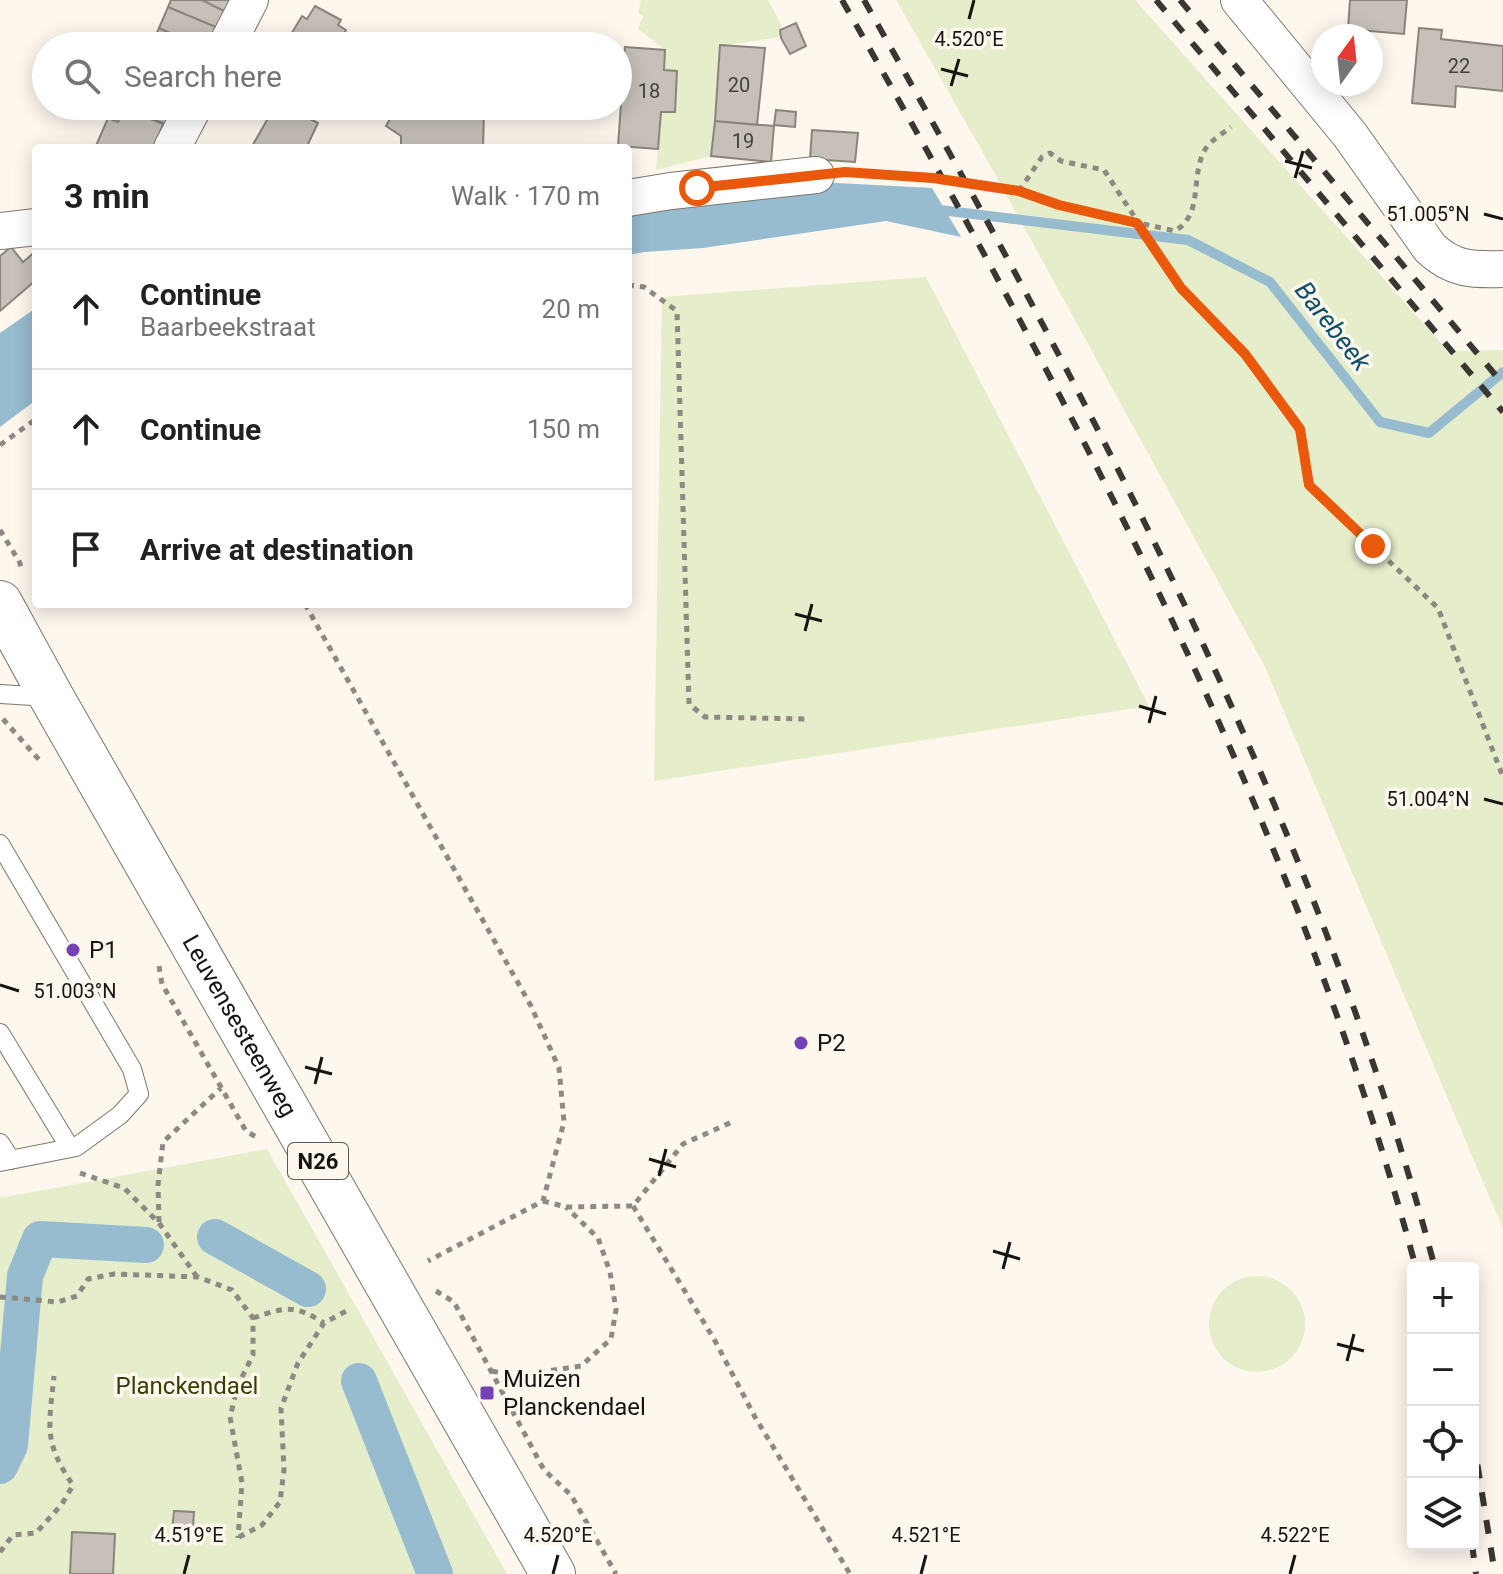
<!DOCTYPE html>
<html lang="en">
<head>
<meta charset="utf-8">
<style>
	:root { --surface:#fff; --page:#f2f2f2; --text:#202124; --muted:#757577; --line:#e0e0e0 }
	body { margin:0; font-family:Roboto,sans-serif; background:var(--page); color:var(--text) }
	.controls { position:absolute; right:24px; bottom:24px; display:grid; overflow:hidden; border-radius:8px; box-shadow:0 4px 20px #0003 }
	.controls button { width:72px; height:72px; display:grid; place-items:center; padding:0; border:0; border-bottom:2px solid var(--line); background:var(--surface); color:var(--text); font:40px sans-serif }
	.compass { position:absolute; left:1311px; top:24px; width:72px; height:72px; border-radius:50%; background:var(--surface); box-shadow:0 4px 20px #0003; rotate:15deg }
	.stop { position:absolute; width:24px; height:24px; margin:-18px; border:6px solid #ea580c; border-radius:50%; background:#fff }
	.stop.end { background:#ea580c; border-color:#fff; box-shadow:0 2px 8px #0008 }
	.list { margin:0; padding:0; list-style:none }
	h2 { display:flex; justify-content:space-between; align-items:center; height:104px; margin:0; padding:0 32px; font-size:34px }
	h2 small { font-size:26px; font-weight:400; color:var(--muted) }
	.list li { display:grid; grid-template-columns:52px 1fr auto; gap:24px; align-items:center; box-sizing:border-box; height:120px; padding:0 32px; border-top:2px solid var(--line) }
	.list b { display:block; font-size:30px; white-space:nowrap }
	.list p { margin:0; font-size:26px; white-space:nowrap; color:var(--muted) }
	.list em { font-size:26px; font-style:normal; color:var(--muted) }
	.icon { flex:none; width:44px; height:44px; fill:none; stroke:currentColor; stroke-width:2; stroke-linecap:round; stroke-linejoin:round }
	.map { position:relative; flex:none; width:1503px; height:1574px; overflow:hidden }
	.search { position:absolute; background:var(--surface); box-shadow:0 4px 20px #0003; left:32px; top:32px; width:600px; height:88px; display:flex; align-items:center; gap:20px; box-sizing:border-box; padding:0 28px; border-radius:44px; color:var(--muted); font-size:30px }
	.panel { position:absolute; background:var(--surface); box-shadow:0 4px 20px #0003; left:32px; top:144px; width:600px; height:464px; border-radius:8px }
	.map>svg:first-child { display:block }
	.green { fill:#e5edcb }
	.water { fill:#97bbcf }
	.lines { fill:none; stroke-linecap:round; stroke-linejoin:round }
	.stream { stroke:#97bbcf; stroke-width:10 }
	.canal { stroke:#97bbcf; stroke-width:36 }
	.building { fill:#c6c0b8; stroke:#89847c; stroke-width:2 }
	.service-casing { stroke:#7c776f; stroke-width:20 }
	.minor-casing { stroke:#7c776f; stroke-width:38 }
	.primary-casing { stroke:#7c776f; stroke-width:46 }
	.path { stroke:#8d8983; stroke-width:5; stroke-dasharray:6 6; stroke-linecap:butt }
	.service { stroke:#fff; stroke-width:18 }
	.minor { stroke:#fff; stroke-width:36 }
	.primary { stroke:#fff; stroke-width:44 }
	.rail { stroke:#3a3733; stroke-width:6; stroke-dasharray:14 14; stroke-linecap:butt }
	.route { stroke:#ea580c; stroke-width:10 }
	.ticks { fill:none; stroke:#171512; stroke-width:3 }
	.poi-dot { fill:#7441b8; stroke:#fdf7ee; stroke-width:3 }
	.labels { text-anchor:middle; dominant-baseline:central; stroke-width:7; stroke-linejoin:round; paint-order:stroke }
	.number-label { font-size:20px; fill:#43403c }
	.shield { fill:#fdf7ee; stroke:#5c5954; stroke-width:2 }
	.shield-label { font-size:22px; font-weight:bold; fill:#171512 }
	.poi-label { font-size:24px; fill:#171512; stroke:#fdf7ee; text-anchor:start }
	.street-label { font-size:24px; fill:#171512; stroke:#fdf7ee }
	.park-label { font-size:24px; fill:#384004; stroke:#fdf7ee }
	.water-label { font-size:26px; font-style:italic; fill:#0e506c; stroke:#fdf7ee }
	.ticks-label { font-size:20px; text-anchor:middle; fill:#171512; stroke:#fdf7ee; stroke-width:7; stroke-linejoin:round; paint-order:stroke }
</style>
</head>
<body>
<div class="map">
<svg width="1503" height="1574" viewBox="0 0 1503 1574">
	<rect width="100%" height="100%" fill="#fdf7ee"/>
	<path class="green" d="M639,0H768L787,36L720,46L711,156L656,170L661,112L676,71L664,70L665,50L638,29L643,16L638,13L641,1Z
		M896,0H1135L1448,351L1503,350V1229L1265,667L990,165Z
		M926,277L1149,706L654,781L662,297Z
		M267,1149L507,1574H0V1198Z
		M1209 1324a48 48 0 1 1 96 0a48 48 0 1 1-96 0Z"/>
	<path class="water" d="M818,182L932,188L961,237L886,221L703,248L644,252L628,255V211Z
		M36,308V400L0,427V333Z"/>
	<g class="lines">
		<path class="stream" d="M932,209L1188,240L1270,282L1380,422L1429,433L1503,372"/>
		<path class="canal" d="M215,1237L308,1289
			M359,1381L435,1574
			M0,1466L10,1445L25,1276L40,1239L146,1245"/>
	</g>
	<path class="building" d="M171,0H202L234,16L223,30L168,7Z
		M202,0H235L234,16Z
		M1350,0H1407L1404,34L1348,29Z
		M315,6L341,20L338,25L346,30L338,46H284L302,16L307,19Z
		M168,7L223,30L216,46H197L159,28Z
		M796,23L806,46L790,54L781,38L780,30Z
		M159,28L197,46H151Z
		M1419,28L1442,30L1441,39L1503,46V91L1456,86L1455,107L1412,103Z
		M720,45L765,48L757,125L715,121Z
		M625,47L665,50L664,70L677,71L675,112H661L658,149L618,146Z
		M87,106H180L173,127L124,108L93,117Z
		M275,106H285L318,123L308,144L315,148H251Z
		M397,106H405L413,111L484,112L483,148H401V136L386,126Z
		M124,108L163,124L154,148H95L108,118L118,122Z
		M776,110L796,112L795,127L774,125Z
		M715,121L774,126L771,162L711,156Z
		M812,130L858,133L855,162L810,159Z
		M11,247L23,262L36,251V280L0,311V256Z
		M174,1511L194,1512L192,1542L171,1541Z
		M72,1532L115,1534L113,1574H70Z"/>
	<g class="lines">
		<defs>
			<path id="service" d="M0,694L49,697
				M0,844L132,1069L139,1094L120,1115L76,1147L0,1162
				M0,1033L70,1148
				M0,1143L11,1160"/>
			<path id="minor" d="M1239,0L1350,135L1430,248C1453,270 1473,270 1503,269
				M226,46L250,0
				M172,148L194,106
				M628,198L671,191L816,175
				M0,231L36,227"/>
			<g id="primary">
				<path id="s1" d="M0,603L52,698L553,1574"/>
			</g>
		</defs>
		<use href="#service" class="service-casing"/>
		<use href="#minor" class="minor-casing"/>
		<use href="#primary" class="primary-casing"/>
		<path class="path" d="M849,172L991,185L1019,191L1059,205L1175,231C1205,213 1189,175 1206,148C1211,140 1224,133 1231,127
			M1019,191L1042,157L1050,153L1061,161L1104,170L1181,288L1245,354L1300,429L1309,485L1438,608L1503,777
			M628,285L644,287L677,311L689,704L705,717L806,719
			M0,445L36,419
			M0,530L20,563L21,571
			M305,604L531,1006L559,1068L564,1122L543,1201L428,1261
			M3,719L41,762
			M159,966L162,984L246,1131L258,1138
			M80,1173L124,1188L159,1223L197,1277
			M543,1201L566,1207L633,1206L683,1144L732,1122
			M633,1206L714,1339L755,1417L850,1574
			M159,1222L158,1185L163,1142L221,1088
			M436,1291L454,1302L544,1470L571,1495L616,1574
			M0,1297L58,1302L77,1296L88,1279L114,1274L198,1277L232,1290L253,1318V1355L238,1385L230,1417L242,1483L238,1538
			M253,1318C286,1307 294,1304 324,1323
			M492,1371L514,1376L581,1366L611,1339L616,1310L610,1272L598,1238L566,1207
			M239,1537L262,1525L280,1502L284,1470L281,1408L298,1363L324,1323L350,1309
			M0,1552L13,1535L36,1533L62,1504L73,1485C43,1442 49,1426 54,1376"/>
		<use href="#service" class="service"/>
		<use href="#minor" class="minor"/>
		<use href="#primary" class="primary"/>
		<path class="rail" d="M842,0C1073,406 1294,814 1416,1268
			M864,0C1092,405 1315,816 1435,1268
			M1156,0L1503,412
			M1180,0L1503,384
			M1473,1437L1495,1574
			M1472,1544L1476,1574"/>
	</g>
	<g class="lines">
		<path class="route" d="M697,188L845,172L933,178L1019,191L1059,205L1137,223L1181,288L1245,354L1300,429L1309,485L1373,546"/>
	</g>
	<path class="ticks" d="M969,19L974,0M941,69L968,76M951,86L959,59M1285,161L1312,168M1295,178L1303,151M1484,214L1503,219M795,614L822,621M805,631L812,604M1139,706L1166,714M1149,723L1156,696M1484,799L1503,804M0,985L19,991M305,1067L332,1074M315,1084L322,1057M649,1159L676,1167M659,1176L666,1149M993,1251L1020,1259M1003,1269L1010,1242M1337,1344L1364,1351M1347,1361L1354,1334M184,1574L189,1555M553,1574L558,1555M921,1574L926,1555M1290,1574L1295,1555"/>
	<g class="poi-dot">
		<circle cx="73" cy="950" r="8"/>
		<circle cx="801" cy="1043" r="8"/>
		<rect x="479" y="1385" width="16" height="16" rx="4"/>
	</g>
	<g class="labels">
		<g class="number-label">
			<text x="1459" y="66">22</text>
			<text x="739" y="85">20</text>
			<text x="649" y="91">18</text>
			<text x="743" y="141">19</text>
		</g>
		<rect class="shield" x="288" y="1143" width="60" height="36" rx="6"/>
		<g class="shield-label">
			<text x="318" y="1161">N26</text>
		</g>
		<g class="poi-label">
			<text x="89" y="950">P1</text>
			<text x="817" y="1043">P2</text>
			<text x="503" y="1379">Muizen<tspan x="503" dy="28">Planckendael</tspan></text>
		</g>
		<g class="street-label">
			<text stroke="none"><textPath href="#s1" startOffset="486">Leuvensesteenweg</textPath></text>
		</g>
		<g class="park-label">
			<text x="187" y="1386">Planckendael</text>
		</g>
		<g class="water-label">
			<text transform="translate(1333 326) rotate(52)">Barebeek</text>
		</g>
	</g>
	<g class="ticks-label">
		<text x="969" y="46">4.520°E</text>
		<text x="1428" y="221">51.005°N</text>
		<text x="1428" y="806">51.004°N</text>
		<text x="75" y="998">51.003°N</text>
		<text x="189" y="1542">4.519°E</text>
		<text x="558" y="1542">4.520°E</text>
		<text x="926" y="1542">4.521°E</text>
		<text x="1295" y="1542">4.522°E</text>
	</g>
</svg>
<div class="controls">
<button>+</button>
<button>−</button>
<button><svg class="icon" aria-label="locate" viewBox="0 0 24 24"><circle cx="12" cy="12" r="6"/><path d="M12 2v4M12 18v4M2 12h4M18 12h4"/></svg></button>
<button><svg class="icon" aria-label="layers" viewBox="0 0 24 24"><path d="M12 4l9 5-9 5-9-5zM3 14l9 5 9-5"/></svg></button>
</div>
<svg class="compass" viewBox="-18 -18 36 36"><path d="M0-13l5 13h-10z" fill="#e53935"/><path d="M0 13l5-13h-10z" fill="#757577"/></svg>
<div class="stop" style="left:697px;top:188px"></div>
<div class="stop end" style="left:1373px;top:546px"></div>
<div class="search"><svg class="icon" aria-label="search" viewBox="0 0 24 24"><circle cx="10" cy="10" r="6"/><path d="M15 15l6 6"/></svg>Search here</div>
<section class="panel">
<h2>3 min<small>Walk · 170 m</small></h2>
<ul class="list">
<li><svg class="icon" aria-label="ahead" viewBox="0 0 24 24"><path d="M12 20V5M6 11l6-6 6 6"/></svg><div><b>Continue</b><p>Baarbeekstraat</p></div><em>20 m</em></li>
<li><svg class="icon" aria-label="ahead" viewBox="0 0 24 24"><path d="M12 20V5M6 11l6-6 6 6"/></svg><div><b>Continue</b></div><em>150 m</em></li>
<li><svg class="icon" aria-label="arrive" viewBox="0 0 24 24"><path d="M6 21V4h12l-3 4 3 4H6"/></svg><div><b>Arrive at destination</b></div></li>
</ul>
</section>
</div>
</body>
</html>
